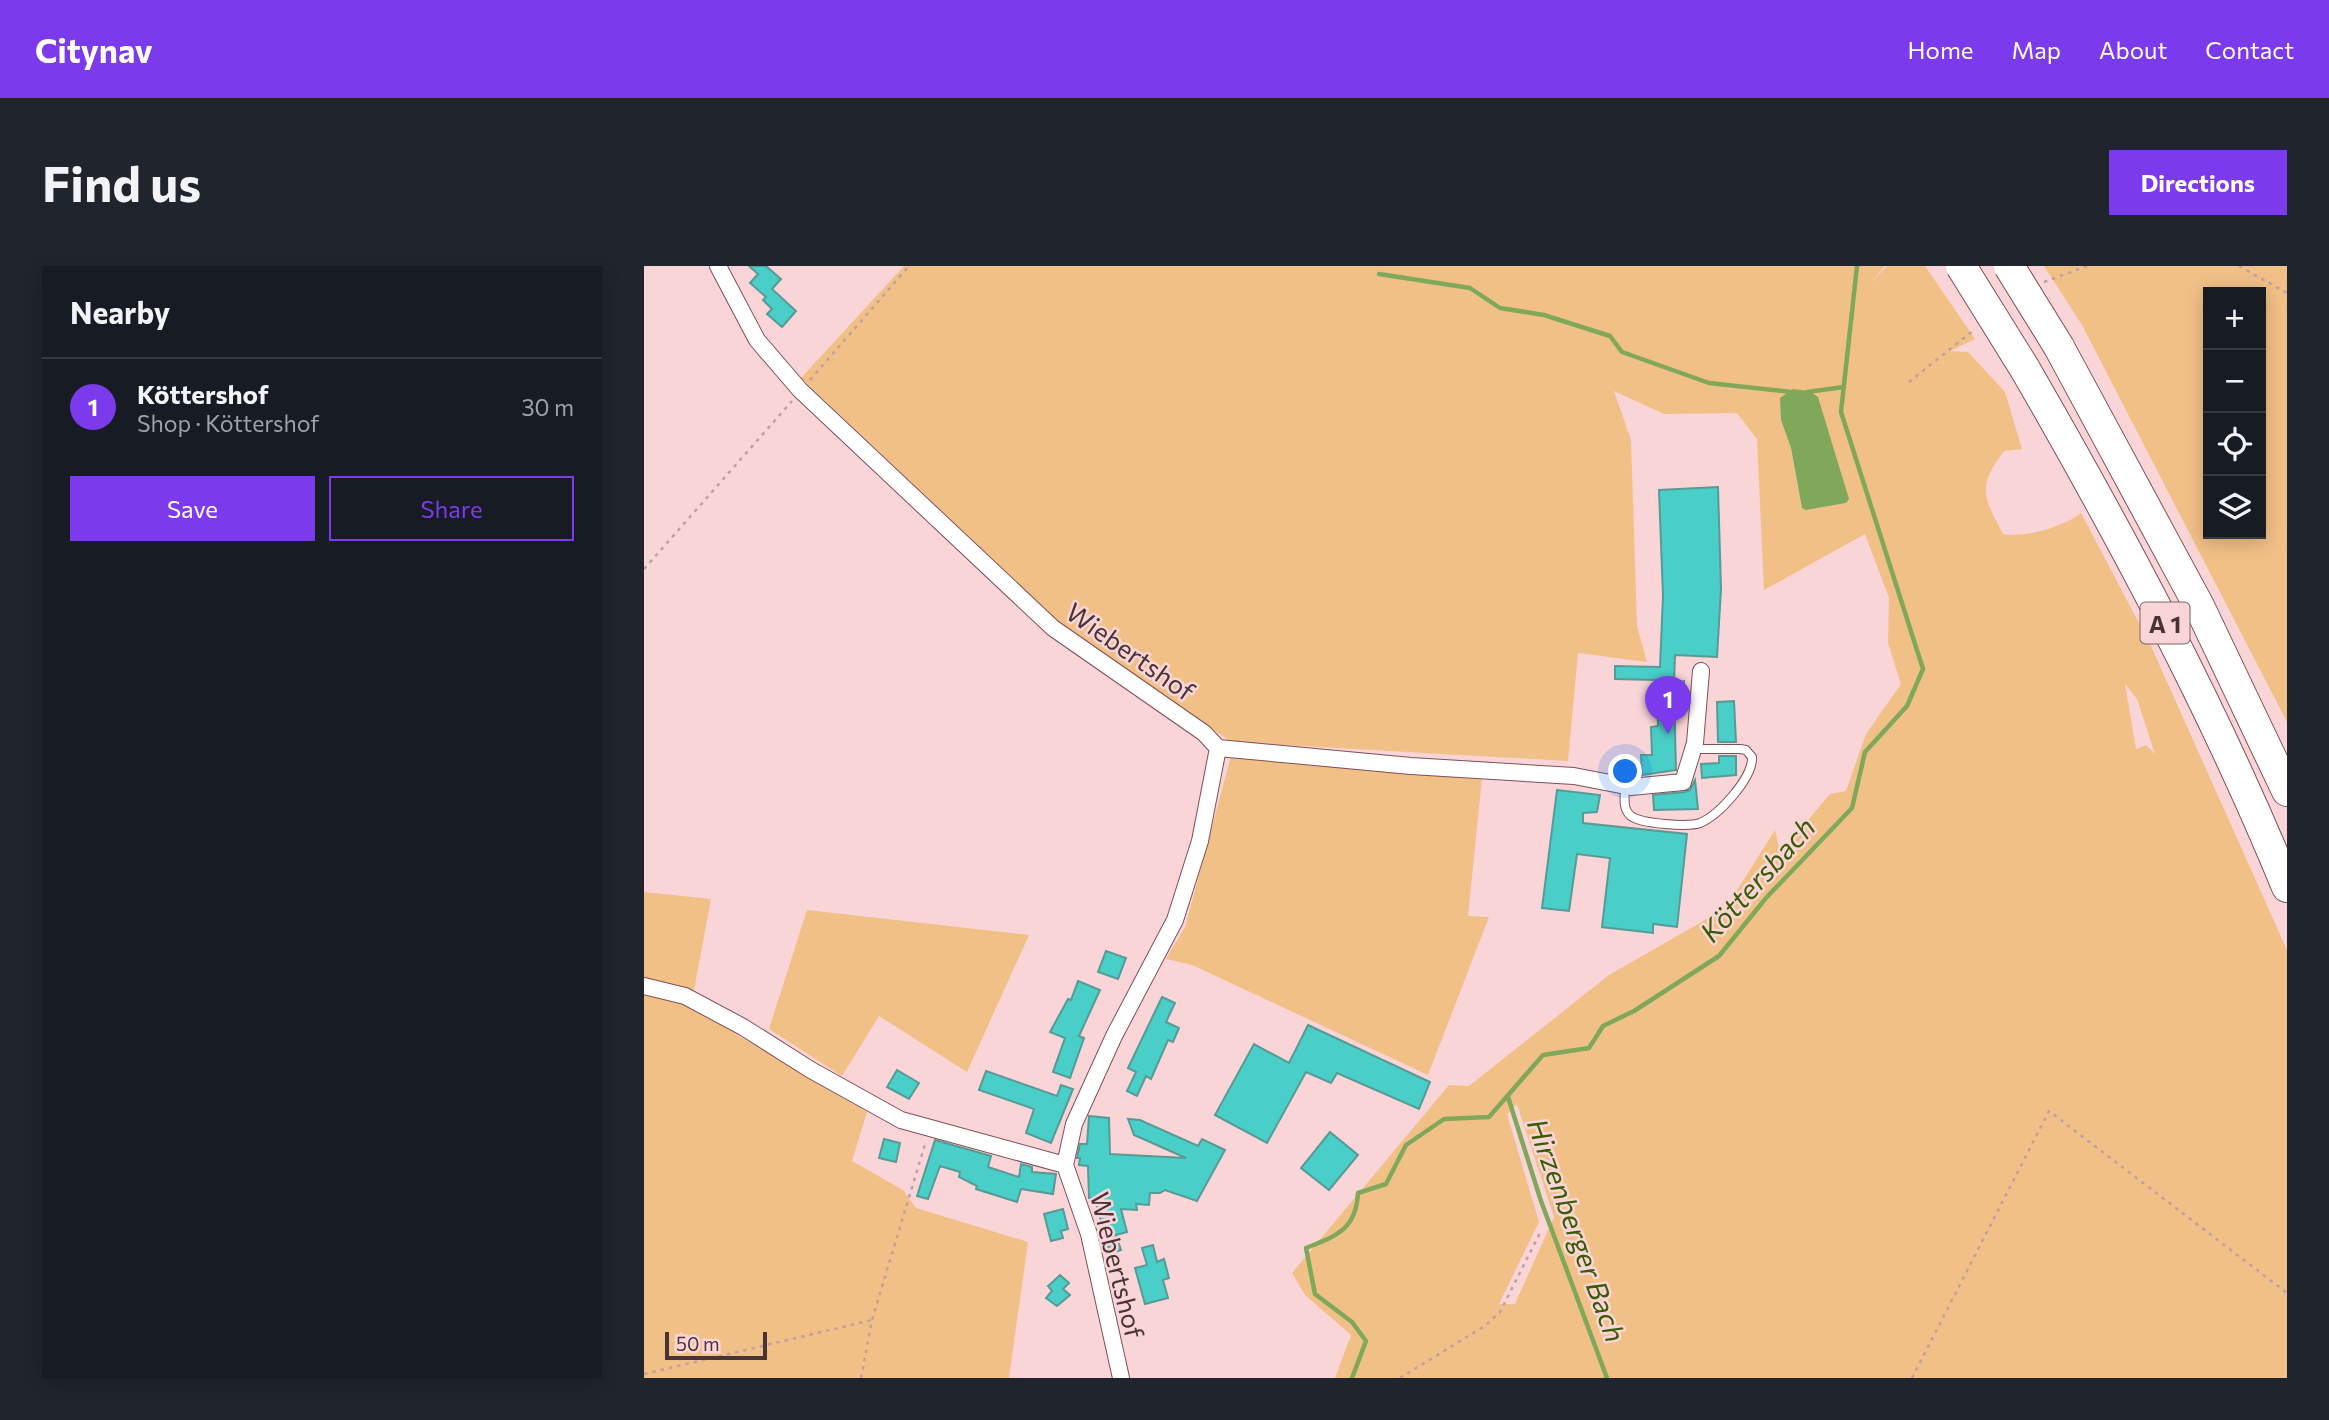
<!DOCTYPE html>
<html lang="en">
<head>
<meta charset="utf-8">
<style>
	:root { --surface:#171b24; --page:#20242c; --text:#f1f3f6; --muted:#9ea1a6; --line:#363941; --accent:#7c3aed }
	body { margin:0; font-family:Commissioner,sans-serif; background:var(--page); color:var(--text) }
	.controls { position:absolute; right:21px; top:21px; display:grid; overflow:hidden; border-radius:0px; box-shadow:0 4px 18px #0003 }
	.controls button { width:63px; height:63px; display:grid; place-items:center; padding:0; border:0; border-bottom:2px solid var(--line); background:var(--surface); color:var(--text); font:35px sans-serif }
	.scale { position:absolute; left:21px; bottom:18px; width:102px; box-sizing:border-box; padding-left:7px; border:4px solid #4a3336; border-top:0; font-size:19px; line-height:24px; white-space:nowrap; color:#4a3336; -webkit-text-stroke:5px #f9d5d8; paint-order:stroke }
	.you { position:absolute; left:982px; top:506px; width:24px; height:24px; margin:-18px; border:5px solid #fff; border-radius:50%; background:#1a73e8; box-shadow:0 0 0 10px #1a73e833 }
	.badge { display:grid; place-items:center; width:46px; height:46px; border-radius:50%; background:var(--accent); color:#fff; font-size:23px; font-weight:700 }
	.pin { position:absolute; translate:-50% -58px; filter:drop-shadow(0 2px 4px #0008) }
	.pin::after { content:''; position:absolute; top:37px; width:24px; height:21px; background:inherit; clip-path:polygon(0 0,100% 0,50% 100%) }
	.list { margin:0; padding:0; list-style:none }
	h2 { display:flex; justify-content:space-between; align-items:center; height:91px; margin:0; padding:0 28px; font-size:30px }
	h2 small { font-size:23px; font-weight:400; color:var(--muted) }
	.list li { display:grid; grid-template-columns:46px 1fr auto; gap:21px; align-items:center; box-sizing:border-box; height:98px; padding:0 28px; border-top:2px solid var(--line) }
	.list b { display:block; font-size:26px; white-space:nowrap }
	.list p { margin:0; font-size:23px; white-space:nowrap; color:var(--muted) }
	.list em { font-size:23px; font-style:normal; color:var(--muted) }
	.actions { display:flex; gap:14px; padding:21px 28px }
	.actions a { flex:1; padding:16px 0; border:2px solid var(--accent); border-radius:0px; text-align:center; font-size:24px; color:var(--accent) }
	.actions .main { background:var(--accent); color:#fff }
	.icon { flex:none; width:38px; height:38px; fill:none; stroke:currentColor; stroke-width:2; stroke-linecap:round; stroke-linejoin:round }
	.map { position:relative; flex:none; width:1643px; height:1112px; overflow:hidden; border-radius:0px }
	header { display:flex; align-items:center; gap:42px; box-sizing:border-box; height:98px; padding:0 35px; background:var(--accent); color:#fff }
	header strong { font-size:33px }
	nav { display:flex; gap:38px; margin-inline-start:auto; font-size:24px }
	.intro { display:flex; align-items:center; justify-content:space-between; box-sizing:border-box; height:168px; padding:0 42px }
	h1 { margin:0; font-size:49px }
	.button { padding:18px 32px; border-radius:0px; background:var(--accent); color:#fff; font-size:24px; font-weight:700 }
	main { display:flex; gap:42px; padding:0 42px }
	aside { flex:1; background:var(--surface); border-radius:0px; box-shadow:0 4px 18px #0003 }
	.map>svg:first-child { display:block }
	.green { fill:#f1c086; fill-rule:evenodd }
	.water { fill:#80a85a }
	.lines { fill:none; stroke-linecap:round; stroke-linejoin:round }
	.stream { stroke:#80a85a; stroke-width:4.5 }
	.building { fill:#49cec8; stroke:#579a96; stroke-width:2 }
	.lane-casing { stroke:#814e56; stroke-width:10 }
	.street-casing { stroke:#814e56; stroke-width:18 }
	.highway-casing { stroke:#814e56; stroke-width:32 }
	.path { stroke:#c0a0a3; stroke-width:2.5; stroke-dasharray:3.5 5; stroke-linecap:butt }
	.lane { stroke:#fff; stroke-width:8 }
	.street { stroke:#fff; stroke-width:16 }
	.highway { stroke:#fff; stroke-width:30 }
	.highway-bridge-casing { stroke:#814e56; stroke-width:32; stroke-linecap:butt }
	.highway-bridge { stroke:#fff; stroke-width:30 }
	.labels { text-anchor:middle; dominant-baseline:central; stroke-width:5; stroke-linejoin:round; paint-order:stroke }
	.shield { fill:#f9d5d8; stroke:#7e6467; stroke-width:2 }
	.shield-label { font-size:24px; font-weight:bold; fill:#4a3336 }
	.street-label { font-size:26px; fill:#4a3336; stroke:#f9d5d8 }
	.water-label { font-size:28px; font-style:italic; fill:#395c03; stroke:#f9d5d8 }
</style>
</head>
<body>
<header>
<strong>Citynav</strong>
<nav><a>Home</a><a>Map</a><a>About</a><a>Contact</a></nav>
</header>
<div class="intro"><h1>Find us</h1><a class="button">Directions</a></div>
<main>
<aside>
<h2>Nearby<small></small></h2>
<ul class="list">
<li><span class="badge">1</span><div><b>Köttershof</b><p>Shop · Köttershof</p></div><em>30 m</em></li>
</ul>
<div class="actions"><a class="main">Save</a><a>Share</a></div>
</aside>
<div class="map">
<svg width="1643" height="1112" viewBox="0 0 1643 1112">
	<rect width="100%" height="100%" fill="#f9d5d8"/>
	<path class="green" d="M260,0H1241L1225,19L1243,0H1281L1331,73L1306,85L1324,86L1361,126L1378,183L1360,185C1333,221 1339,230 1359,268C1382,272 1419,261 1437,247L1507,380L1643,684V1112H691L707,1069L661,1029L648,1007L805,819L825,820L965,709L1082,642L1131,564L1136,587L1186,528L1202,525L1222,468L1257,418L1244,377L1245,332L1221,268L1120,324L1113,173L1093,147L1020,148L970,125L987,174L993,360L1003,396L934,387L924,495L587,476L413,354L157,112ZM1137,154L1202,237L1162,244L1158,242L1147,182ZM1481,418L1493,433L1511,488L1502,479L1492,483ZM873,838L910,951L871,1038H855L895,956L863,848Z
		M1400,0H1643V456L1438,59ZM1564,26H1617V268H1564Z
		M587,490L838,512L824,650L845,651L784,809L548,699L522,693L541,661Z
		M0,626L67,633L50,724L0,712Z
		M163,644L385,669L323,806L235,750L198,810L125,763Z
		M0,727L40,737L223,846L208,895L259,924L272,942L384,976L365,1112H0Z"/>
	<path class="water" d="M1149,123L1165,125L1174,131L1205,233L1202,237L1162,244L1158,242L1147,182L1137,154L1136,132Z"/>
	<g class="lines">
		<path class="stream" d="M735,8L826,22L856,42L900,49L966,70L978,86L1065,117L1147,126
			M1163,126L1200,121
			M864,831L897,935L963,1112
			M708,1112L722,1075L708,1056L671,1028L662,982C692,970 712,964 714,927L742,918L762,879L800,853L845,851L899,789L945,782L959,760L990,745L1075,690L1122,632L1208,542L1221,486L1263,440L1279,403L1197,146L1213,0"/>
	</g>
	<path class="building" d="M105,0H122L137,13L128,23L152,45L138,61L123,48L128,43L119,34L122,31L106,17L114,8Z
		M1074,221L1077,323L1073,391L1031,389L1030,416L1040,415V426L1030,427L1032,504L998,509L997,489H1008L1007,461L1014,460L1013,414L971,413V400L1016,401L1019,330L1015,224Z
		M1090,435L1092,476H1074L1073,436Z
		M1075,490H1092V509L1058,512L1057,498L1075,497Z
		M1051,514L1054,543L1010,544L1009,529L1041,526L1046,524Z
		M913,524L956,529L953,546L939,547V557L1043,568L1033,661L1009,658V667L958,661L966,592L933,588L925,645L898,642Z
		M462,685L482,692L474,713L454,706Z
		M434,715L456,724L435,770L440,772L426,812L409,806L421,772L406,766L424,733L427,734Z
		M518,731L531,737L522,756L535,762L529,776L524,774L507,813L502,810L493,830L483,825L492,806L484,802Z
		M664,759L786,816L775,843L693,807L687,817L662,806L623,877L571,849L610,778L645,797Z
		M253,804L275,817L265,833L243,821Z
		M342,805L413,830L417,819L429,823L407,877L382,867L390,843L335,824Z
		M445,850L465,852L466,888L542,892L490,869L484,853L496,854L554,880L558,873L581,884L553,935L521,924L516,927H506L505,939L492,938L493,944L477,943L483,966L472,969L477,984L466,987L451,934L455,933L445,932L444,900L435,899L436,892H433L436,878H443Z
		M686,866L714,889L685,924L657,902Z
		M240,873L256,877L252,896L235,892Z
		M291,874L347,890L344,901L375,911L377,898L388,901V906L412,908L409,928L377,923L373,936L332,923L333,920L315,911L316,906L296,900L284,933L273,930Z
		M419,943L424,963L417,965L419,972L407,975L400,948Z
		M509,979L513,996L520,993L525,1012L519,1014L524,1032L501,1038L491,1002L503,999L498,982Z
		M416,1009L425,1017L419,1023L426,1029L413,1040L402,1032L408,1025L404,1020Z"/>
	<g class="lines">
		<defs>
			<path id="lane" d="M981,520C981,530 978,543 987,550C997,558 1045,561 1056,557C1075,549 1109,512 1108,491L1102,484L1096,483H1049"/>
			<path id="street" d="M74,0L113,74L156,124L409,362L560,467L574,482L556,575L531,654L470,770L430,858L421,899L445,968L477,1112
				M574,482L767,500L930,510L987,521L1039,516L1051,477L1057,405
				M0,720L41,730L99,761L167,804L257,854L421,899"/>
			<path id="highway" d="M1415,81L1555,340L1643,525
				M1381,103C1478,271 1569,441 1643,621"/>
		</defs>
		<use href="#lane" class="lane-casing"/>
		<use href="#street" class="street-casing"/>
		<use href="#highway" class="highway-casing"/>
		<path class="path" d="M1595,0L1643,27
			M1400,16L1443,0
			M166,114L265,0
			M1265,116L1331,63
			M0,303L148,135
			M0,1108L228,1054
			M217,1112L228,1054L282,875
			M756,1112L842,1059L856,1046L897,965
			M1268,1112L1405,845L1643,1027"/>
		<use href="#lane" class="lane"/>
		<use href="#street" class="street"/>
		<use href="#highway" class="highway"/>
		<defs>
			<path id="highway-bridge" d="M1317,0L1381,103
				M1365,0L1415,81"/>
		</defs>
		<use href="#highway-bridge" class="highway-bridge-casing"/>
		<use href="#highway-bridge" class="highway-bridge"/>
	</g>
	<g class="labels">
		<rect class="shield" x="1496.5" y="336.5" width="49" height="41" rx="5"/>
		<g class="shield-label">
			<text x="1521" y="357">A 1</text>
		</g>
		<g class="street-label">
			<text transform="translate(487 385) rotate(35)">Wiebertshof</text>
			<text transform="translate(474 999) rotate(76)">Wiebertshof</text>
		</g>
		<g class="water-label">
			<text transform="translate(1113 613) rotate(-48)">Köttersbach</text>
			<text transform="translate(933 964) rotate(70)">Hirzenberger Bach</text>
		</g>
	</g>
</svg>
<div class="controls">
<button>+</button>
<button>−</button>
<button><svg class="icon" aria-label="locate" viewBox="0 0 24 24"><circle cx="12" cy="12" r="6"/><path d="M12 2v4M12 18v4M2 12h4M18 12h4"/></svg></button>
<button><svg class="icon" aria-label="layers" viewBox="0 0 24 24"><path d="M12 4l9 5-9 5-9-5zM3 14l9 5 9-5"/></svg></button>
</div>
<div class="scale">50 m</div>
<div class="you"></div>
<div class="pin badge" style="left:1024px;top:468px">1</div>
</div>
</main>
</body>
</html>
